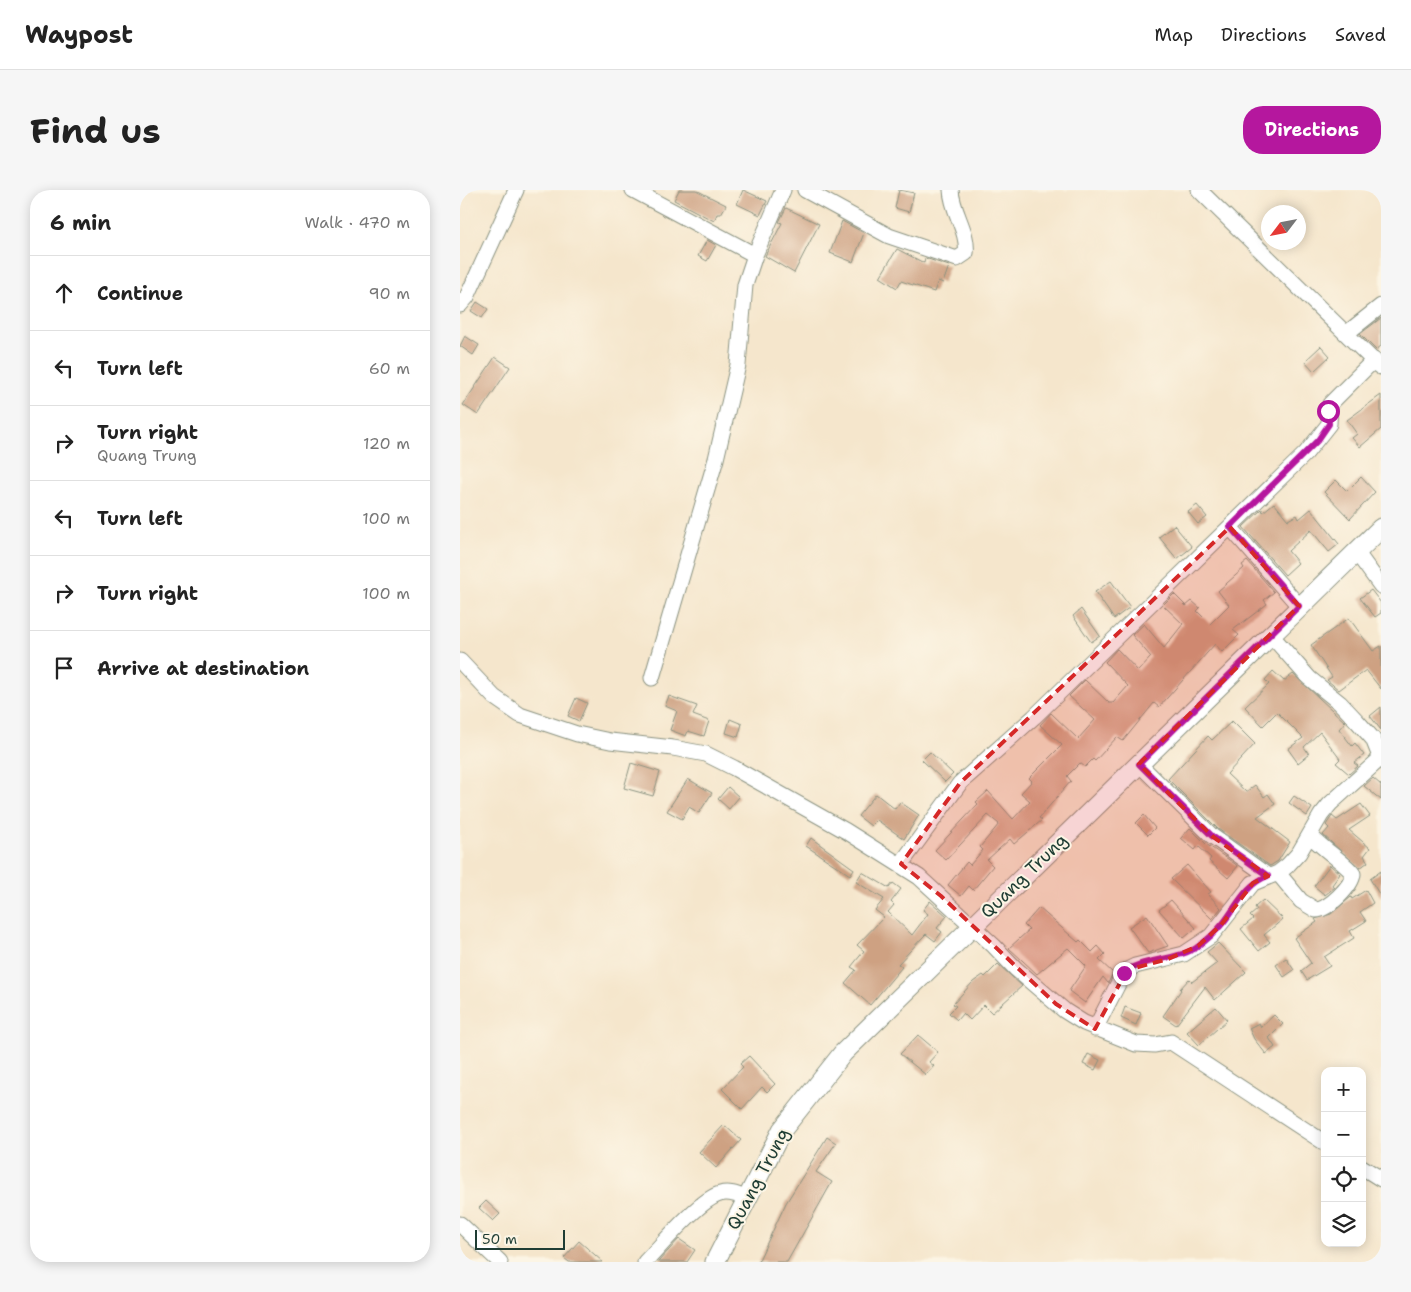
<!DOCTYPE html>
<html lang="en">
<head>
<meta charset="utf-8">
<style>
	:root { --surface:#fff; --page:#f6f6f6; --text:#222; --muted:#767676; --line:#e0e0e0; --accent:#b5179e }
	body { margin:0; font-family:"Shantell Sans",sans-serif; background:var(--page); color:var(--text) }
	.controls { position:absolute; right:15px; bottom:15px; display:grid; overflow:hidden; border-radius:10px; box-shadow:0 2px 12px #0003 }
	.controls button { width:45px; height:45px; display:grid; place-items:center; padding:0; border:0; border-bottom:1px solid var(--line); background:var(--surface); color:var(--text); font:25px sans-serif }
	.compass { position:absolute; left:801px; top:15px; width:45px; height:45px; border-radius:50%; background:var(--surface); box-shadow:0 2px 12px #0003; rotate:238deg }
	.scale { position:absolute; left:15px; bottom:12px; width:90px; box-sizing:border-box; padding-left:5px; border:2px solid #1f3d34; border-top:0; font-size:14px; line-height:18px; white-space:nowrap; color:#1f3d34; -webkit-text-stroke:4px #fcf5e5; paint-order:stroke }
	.stop { position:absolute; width:15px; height:15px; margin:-11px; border:4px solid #b5179e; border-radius:50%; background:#fff }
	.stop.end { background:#b5179e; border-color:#fff; box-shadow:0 1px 5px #0008 }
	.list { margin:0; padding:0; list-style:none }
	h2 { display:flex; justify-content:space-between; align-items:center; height:65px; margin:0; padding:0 20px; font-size:21px }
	h2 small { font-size:16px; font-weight:400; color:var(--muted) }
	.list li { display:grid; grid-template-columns:32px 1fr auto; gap:15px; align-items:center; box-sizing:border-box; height:75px; padding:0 20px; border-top:1px solid var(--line) }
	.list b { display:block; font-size:19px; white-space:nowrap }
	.list p { margin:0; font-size:16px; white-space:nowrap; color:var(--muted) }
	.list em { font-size:16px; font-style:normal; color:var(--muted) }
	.icon { flex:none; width:28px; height:28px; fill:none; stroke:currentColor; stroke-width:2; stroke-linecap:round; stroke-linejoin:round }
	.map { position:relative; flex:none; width:921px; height:1072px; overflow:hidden; border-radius:20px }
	header { display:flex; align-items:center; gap:30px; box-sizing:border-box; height:70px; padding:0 25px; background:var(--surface); border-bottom:1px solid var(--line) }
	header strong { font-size:24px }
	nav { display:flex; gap:28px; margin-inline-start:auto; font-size:18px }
	.intro { display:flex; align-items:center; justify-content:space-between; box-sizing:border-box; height:120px; padding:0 30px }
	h1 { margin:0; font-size:35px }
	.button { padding:12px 22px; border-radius:20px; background:var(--accent); color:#fff; font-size:18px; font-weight:700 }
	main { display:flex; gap:30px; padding:0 30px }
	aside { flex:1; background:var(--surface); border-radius:20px; box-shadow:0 2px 12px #0003 }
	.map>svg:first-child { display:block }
	.building { fill:#cea182 }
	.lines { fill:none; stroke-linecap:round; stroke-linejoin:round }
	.minor-casing { stroke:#8a9280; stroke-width:17 }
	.major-casing { stroke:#8a9280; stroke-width:21 }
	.minor { stroke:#fff; stroke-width:15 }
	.major { stroke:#fff; stroke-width:19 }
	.route { stroke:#b5179e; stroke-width:6 }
	.marked { fill:#d62828; fill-opacity:0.2; stroke:#d62828; stroke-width:4; stroke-dasharray:10 6; stroke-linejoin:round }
	.labels { text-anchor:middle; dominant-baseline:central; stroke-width:4; stroke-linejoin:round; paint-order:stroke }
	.street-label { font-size:18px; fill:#1f3d34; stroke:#fcf5e5 }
</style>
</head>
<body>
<header>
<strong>Waypost</strong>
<nav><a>Map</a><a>Directions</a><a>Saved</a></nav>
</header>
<div class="intro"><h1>Find us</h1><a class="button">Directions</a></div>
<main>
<aside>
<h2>6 min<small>Walk · 470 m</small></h2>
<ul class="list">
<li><svg class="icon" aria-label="ahead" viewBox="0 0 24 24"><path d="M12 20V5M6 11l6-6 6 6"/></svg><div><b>Continue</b></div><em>90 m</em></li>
<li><svg class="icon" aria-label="left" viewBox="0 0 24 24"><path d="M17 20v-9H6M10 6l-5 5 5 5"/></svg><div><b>Turn left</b></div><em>60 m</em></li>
<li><svg class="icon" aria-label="right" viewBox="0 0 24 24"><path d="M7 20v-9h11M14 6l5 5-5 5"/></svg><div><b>Turn right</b><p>Quang Trung</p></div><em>120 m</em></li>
<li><svg class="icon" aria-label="left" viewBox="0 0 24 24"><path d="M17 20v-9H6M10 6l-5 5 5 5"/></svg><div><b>Turn left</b></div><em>100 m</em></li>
<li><svg class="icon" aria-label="right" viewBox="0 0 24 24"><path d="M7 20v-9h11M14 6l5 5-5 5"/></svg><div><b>Turn right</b></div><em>100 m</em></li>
<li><svg class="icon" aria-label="arrive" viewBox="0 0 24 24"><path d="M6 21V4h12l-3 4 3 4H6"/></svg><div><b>Arrive at destination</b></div></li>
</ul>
</aside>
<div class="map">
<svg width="921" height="1072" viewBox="0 0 921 1072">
	<rect width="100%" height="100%" fill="#fcf5e5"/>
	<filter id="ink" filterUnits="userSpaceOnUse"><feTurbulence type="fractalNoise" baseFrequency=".02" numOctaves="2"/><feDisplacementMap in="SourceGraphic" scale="10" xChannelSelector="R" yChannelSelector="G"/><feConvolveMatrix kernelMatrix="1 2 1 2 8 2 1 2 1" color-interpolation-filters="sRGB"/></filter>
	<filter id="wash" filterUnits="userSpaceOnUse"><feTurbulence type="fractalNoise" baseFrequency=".0096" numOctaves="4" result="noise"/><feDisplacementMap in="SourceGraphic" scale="20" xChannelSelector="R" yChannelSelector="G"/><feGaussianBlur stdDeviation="1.12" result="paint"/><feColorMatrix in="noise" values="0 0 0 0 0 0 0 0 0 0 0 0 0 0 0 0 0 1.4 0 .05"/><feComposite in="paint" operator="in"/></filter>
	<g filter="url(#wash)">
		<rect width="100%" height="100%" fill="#f5e6cc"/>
		<g id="blocks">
			<path class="building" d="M219,0H236L266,15L261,24H257L254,31L214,10Z
				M283,0L307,11L300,25L277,14Z
				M439,0L454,3L449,22L435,18Z
				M326,18L359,34L334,83L305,66L322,33L319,32Z
				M382,31L404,43L393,72L370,63Z
				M247,50L256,55L247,71L238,66Z
				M437,59L464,73L465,68L489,76L483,93L478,91L474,102L441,91L437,98L420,87Z
				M17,112L28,119L22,128L11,121Z
				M921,128V156L916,160L900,144Z
				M5,146L19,155L13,165L0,156Z
				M861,156L870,166L854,181L845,171Z
				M35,167L50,177L18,225L3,215Z
				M921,205V239L900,257L892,248L897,244L887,230Z
				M901,287L915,302L890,329L864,302L876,290L887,301Z
				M814,313L828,330L837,325L839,329L851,319L879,354L869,362L851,340L828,361L838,373L825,385L783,337L802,319L803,322Z
				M737,315L747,327L738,334L728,322Z
				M714,335L732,357L717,369L699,347Z
				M787,371L814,402L804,410L807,414L773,440L779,445L762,462L755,454L699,517L694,513L663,551L657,547L635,571L633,569L625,577L620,573L607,586L611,591L579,628L582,630L554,654L550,649L527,670L533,676L513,700L509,696L501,706L488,695L507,672L510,675L523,660L520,657L539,634L528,625L486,670L475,660L518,614L516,612L528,601L553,629L570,611L561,603L572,591L569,588L602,555L580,535L591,523L618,549L635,530L609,506L625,490L649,513H653L668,496L645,472L657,459L678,481L691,467L672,445L684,434L704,458L723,434L703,415L714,404L726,416L732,411L740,418L737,421L750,434L769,415L758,401L784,378L782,375Z
				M651,391L670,417L654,429L635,402Z
				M911,400L921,413V423L915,427L900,408Z
				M621,419L640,446L631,452L613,426Z
				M889,428L913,461L921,456V499L906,480L879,500L867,490L872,487L851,455Z
				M813,481L824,491L833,484L885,532L879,539L892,556L895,553L904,565L894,573L898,576L889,584L876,573L880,569L860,542L844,557L849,564L838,573L828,559L843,548L817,522L803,536L785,517L809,494L805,490Z
				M209,506L237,516L233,525L249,531L244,546L228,541L226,546L210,540L217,521L205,516Z
				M116,508L127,513L119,531L108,526Z
				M921,517V540L910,526Z
				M270,529L282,534L278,547L266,543Z
				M772,531L795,554L767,584L786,602L795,595L804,607L808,604L815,614L797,627L830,652L818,671L810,676L758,639L708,589L748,546L752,550Z
				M470,562L493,584L485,592L462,570Z
				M171,573L200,582L193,606L164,598Z
				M913,588L921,595V610L904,596Z
				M228,589L252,603L239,623L229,617L222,629L207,621Z
				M268,597L279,607L269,619L258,609Z
				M416,604L435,619L440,612L459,625L444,649L417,630L411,636L398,626Z
				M834,606L852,618L847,626L829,613Z
				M901,614L910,626L889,640L910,658L904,666L908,672L900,678L863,645L869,638L866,635L872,626L877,630Z
				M684,625L695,638L688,645L676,633Z
				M730,638L746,654L778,676L768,688L749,671L751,668L738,656L735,660L721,648Z
				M351,648L394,679L390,685L346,656Z
				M727,675L751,702L748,704L761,718L752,729L711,689Z
				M870,675L880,684L872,695L875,697L865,705L854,696Z
				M921,681V707L910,689Z
				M402,682L429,698L433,693L441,699L431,712L434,715L428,722L452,745L468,724L463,720L470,711L487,726L477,738L482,742L475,751L466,744L462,748L438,774L442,777L410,815L385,793L396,780L391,777L404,761L397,755L424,727L415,720L424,709L396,692Z
				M906,700L913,713L900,722L906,731L890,741L894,748L864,767L870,776L847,790L841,781L851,773L834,748L857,732L855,729L871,724L891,707L892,709Z
				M711,710L736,738L724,748L699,720Z
				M803,710L823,729L804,745L810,752L799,761L781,739L793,729L790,726L797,720L795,717Z
				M579,718L618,752L620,750L632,762L638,756L645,764L639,770L653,783L648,793L643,787L625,813L609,801L626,776L608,758L577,784L549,758L569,740L564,735Z
				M687,725L708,756L688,763L669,737Z
				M758,753L786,782L755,810L745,797L716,835L703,826L721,800L720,799L729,789L732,792L757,773L747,762Z
				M826,768L834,780L824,787L816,775Z
				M538,774L562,796L532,823L524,815L510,830L503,823L497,830L489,823L496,816L493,814L513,792L523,785L525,787Z
				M665,817L681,823L676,835L661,828Z
				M756,817L767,830L739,855L727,842Z
				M814,825L823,834L809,848L815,857L806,864L794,849L789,838L799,833L801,837Z
				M458,845L478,862L469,872L474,876L466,885L440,864Z
				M628,864L640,870L635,880L623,874Z
				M289,866L315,894L307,902L302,897L282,919L262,899L283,877L280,874Z
				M264,935L281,950L256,978L239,962Z
				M367,947L376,953L356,982L372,992L327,1072H298L326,1013Z
				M26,1011L40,1024L33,1031L19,1018Z
				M219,1049L235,1060L227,1072H198Z
				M119,1051L143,1072H109L104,1068Z"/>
		</g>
	</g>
	<g filter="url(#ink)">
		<use href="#blocks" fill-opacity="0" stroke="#8a9280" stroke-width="1"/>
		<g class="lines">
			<defs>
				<path id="minor" d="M173,0L295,65
					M345,0L429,46L497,69L506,63C509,42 492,22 491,0
					M739,0L920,177
					M0,115L7,107L56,0
					M887,143L921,116
					M770,337L839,416
					M897,363L921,396
					M810,444L849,488L880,513L897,531L913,549L921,569
					M0,471L34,507L60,525L117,544L150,551L213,558L246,564L274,578L386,641L459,687L534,756L556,779L605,821L624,833L676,854L695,855L711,852L865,953
					M192,488L256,269L278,175L285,95L295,65L323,0
					M679,574L752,646L808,686
					M441,674L500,593L574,527L846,263L869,234L870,214L914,170
					M818,683L841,711L856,720C868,720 892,696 893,684C888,675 860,657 850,645
					M635,839L661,788L667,780L675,776L724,764L751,746L793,693L818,683L827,676L839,663L861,625L870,614L921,568
					M902,977L921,989
					M0,1034L40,1072
					M185,1072C201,1056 240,1009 260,1004C269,1001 278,1005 286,1008"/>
				<path id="major" d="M255,1072L322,940L383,863L921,338"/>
			</defs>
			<use href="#minor" class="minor-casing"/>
			<use href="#major" class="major-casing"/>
			<use href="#minor" class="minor"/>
			<use href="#major" class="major"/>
		</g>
	</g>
	<g class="lines" filter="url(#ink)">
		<path class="route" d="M664,783C677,769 715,771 736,758C746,751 756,742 764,732C778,714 786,694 808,686L752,646L679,574L839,416L770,337L858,250L869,234L868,221"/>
	</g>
	<path class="marked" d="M770,337L839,416L679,574L752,646L808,686L793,693L761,735L738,756L708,769L667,780L635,839L596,814L481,706L441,674L500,593Z"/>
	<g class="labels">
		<g class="street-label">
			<text transform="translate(564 686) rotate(-44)">Quang Trung</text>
			<text transform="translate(298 989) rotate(-62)">Quang Trung</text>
		</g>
	</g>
</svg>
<div class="controls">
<button>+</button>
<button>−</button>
<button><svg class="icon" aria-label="locate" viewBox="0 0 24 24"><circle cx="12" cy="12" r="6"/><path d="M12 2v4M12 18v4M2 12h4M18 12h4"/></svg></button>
<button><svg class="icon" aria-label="layers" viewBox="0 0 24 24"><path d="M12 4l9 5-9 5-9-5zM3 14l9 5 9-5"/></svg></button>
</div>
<svg class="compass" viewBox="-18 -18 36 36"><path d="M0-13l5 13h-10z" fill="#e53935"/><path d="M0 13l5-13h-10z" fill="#767676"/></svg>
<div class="scale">50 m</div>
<div class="stop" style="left:868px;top:221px"></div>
<div class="stop end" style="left:664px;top:783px"></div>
</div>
</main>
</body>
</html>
